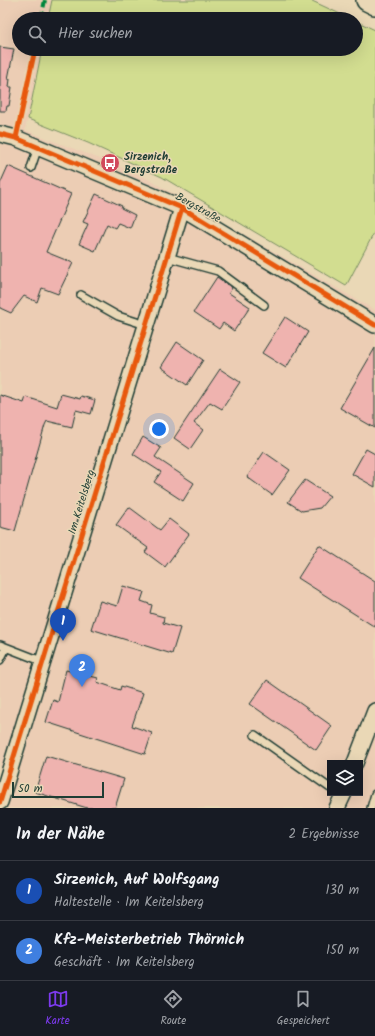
<!DOCTYPE html>
<html lang="de">
<head>
<meta charset="utf-8">
<style>
	:root { --surface:#171b24; --page:#242831; --text:#f1f3f6; --muted:#9ea1a6; --line:#363941; --accent:#7c3aed }
	body { margin:0; font-family:Kalam,sans-serif; background:var(--page); color:var(--text) }
	.controls { position:absolute; right:12px; bottom:12px; display:grid; overflow:hidden; border-radius:0px; box-shadow:0 4px 16px #0002 }
	.controls button { width:36px; height:36px; display:grid; place-items:center; padding:0; border:0; border-bottom:1px solid var(--line); background:var(--surface); color:var(--text); font:20px sans-serif }
	.scale { position:absolute; left:12px; bottom:10px; width:92px; box-sizing:border-box; padding-left:4px; border:2px solid #1f3d34; border-top:0; font-size:11px; line-height:14px; white-space:nowrap; color:#1f3d34; -webkit-text-stroke:3px #ead8b6; paint-order:stroke }
	.you { position:absolute; left:159px; top:429px; width:14px; height:14px; margin:-10px; border:3px solid #fff; border-radius:50%; background:#1a73e8; box-shadow:0 0 0 6px #1a73e833 }
	.badge { display:grid; place-items:center; width:26px; height:26px; border-radius:50%; background:var(--accent); color:#fff; font-size:13px; font-weight:700 }
	.pin { position:absolute; translate:-50% -33px; filter:drop-shadow(0 1px 2px #0008) }
	.pin::after { content:''; position:absolute; top:21px; width:14px; height:12px; background:inherit; clip-path:polygon(0 0,100% 0,50% 100%) }
	.list { margin:0; padding:0; list-style:none }
	h2 { display:flex; justify-content:space-between; align-items:center; height:52px; margin:0; padding:0 16px; font-size:17px }
	h2 small { font-size:13px; font-weight:400; color:var(--muted) }
	.list li { display:grid; grid-template-columns:26px 1fr auto; gap:12px; align-items:center; box-sizing:border-box; height:60px; padding:0 16px; border-top:1px solid var(--line) }
	.list b { display:block; font-size:15px; white-space:nowrap }
	.list p { margin:0; font-size:13px; white-space:nowrap; color:var(--muted) }
	.list em { font-size:13px; font-style:normal; color:var(--muted) }
	.icon { flex:none; width:22px; height:22px; fill:none; stroke:currentColor; stroke-width:2; stroke-linecap:round; stroke-linejoin:round }
	.map { position:relative; flex:none; width:375px; height:808px; overflow:hidden }
	.search { position:absolute; background:var(--surface); box-shadow:0 4px 16px #0002; left:12px; right:12px; top:12px; height:44px; display:flex; align-items:center; gap:10px; box-sizing:border-box; padding:0 14px; border-radius:22px; color:var(--muted); font-size:15px }
	.sheet { height:172px; background:var(--surface) }
	nav { display:flex; justify-content:space-around; align-items:center; box-sizing:border-box; height:56px; border-top:1px solid var(--line); background:var(--surface); font-size:11px; color:var(--muted) }
	nav a { display:grid; justify-items:center; gap:2px }
	nav .on { color:var(--accent) }
	.map>svg:first-child { display:block }
	.built { fill:#eccdb4; fill-rule:evenodd }
	.green { fill:#d2dd90; stroke:#788d62 }
	.building { fill:#efb3af; stroke:#1f3d34 }
	.lines { fill:none; stroke-linecap:round; stroke-linejoin:round }
	.lane-casing { stroke:#1f3d34; stroke-width:10 }
	.street-casing { stroke:#1f3d34; stroke-width:18 }
	.secondary-casing { stroke:#1f3d34; stroke-width:24 }
	.lane { stroke:#ead8b6; stroke-width:7 }
	.street { stroke:#ead8b6; stroke-width:15 }
	.secondary { stroke:#ead8b6; stroke-width:21 }
	.quiet { stroke:#00873e; stroke-width:4; stroke-dasharray:8 4; stroke-linecap:butt }
	.cycleway-casing { stroke:#ead8b6; stroke-width:8 }
	.cycleway { stroke:#e8590c; stroke-width:5 }
	.labels { text-anchor:middle; dominant-baseline:central; stroke-width:3; stroke-linejoin:round; paint-order:stroke }
	.poi-label { font-size:11px; font-weight:bold; fill:#1f3d34; stroke:#ead8b6; text-anchor:start }
	.street-label { font-size:11px; fill:#1f3d34; stroke:#ead8b6 }
</style>
</head>
<body>
<div class="map">
<svg width="375" height="808" viewBox="0 0 375 808">
	<rect width="100%" height="100%" fill="#ead8b6"/>
	<filter id="ink" filterUnits="userSpaceOnUse"><feTurbulence type="fractalNoise" baseFrequency=".025" numOctaves="2"/><feDisplacementMap in="SourceGraphic" scale="8" xChannelSelector="R" yChannelSelector="G"/><feConvolveMatrix kernelMatrix="1 2 1 2 8 2 1 2 1" color-interpolation-filters="sRGB"/></filter>
	<g filter="url(#ink)">
		<path class="built" d="M0,0H52L48,19H19V49H42L25,130L139,174L375,310V808H0ZM330,763H360V793H330Z"/>
		<path class="green" d="M52,0H310L351,19H48Z
			M356,21L375,30V231L346,286L162,177L88,143L28,119L42,49H356Z"/>
		<path class="building" d="M0,47L14,49L8,79H10L9,87H12L9,106H7L6,111H0Z
			M8,166L71,194L46,252L73,263L58,294L42,288L37,302L24,296L11,313L0,308V184Z
			M96,194L122,206L121,208L135,215L130,228L118,223L115,228L107,224L95,251L79,244L88,224L83,222Z
			M217,277L232,288L229,293L250,307L234,331L223,323L219,329L194,312Z
			M285,317L308,332L286,368L262,353Z
			M177,342L203,360L187,385L161,367Z
			M375,348V428L340,408Z
			M220,369L240,382L222,409L210,402L194,423L203,430L190,449L174,438Z
			M61,394L80,399L81,396L95,400L91,414L76,410L72,427L47,421L45,425L15,531L0,527V395L24,403L26,397L57,407Z
			M143,437L161,448L155,457L194,483L183,501L154,482L161,472L133,454Z
			M366,449L375,454V487L352,474Z
			M264,452L290,470L272,495L247,477Z
			M305,480L330,496L320,508L302,511L288,502Z
			M129,507L160,530L169,519L189,534L165,567L145,552L148,548L116,525Z
			M319,545L375,581V627L298,578Z
			M123,586L144,592L141,601L152,605L150,613L164,617L163,623L180,628L172,654L91,629L100,601L117,606Z
			M66,670L98,678L97,682L120,690L121,686L143,693L132,726L152,733L145,754L46,722L53,700L58,702Z
			M267,680L332,726L316,750L250,704Z
			M46,756L124,779L115,808H87L35,792Z"/>
		<g class="lines">
			<defs>
				<path id="lane" d="M31,168L38,147
					M167,257L218,271L264,305
					M81,295L118,316L146,325
					M0,645L44,662
					M0,660L6,648
					M255,735L330,788
					M371,808L375,794"/>
				<path id="street" d="M0,134L16,138L182,208L375,325
					M355,763L375,711
					M0,802L182,208
					M337,808L344,793"/>
				<path id="secondary" d="M367,0L375,4"/>
			</defs>
			<use href="#lane" class="lane-casing"/>
			<use href="#street" class="street-casing"/>
			<use href="#secondary" class="secondary-casing"/>
			<use href="#lane" class="lane"/>
			<use href="#street" class="street"/>
			<use href="#secondary" class="secondary"/>
			<path class="quiet" d="M41,19L45,0"/>
			<defs>
				<path id="cycleway" d="M0,134L16,138L182,208L375,325
					M16,138L35,49
					M0,802L182,208"/>
			</defs>
			<use href="#cycleway" class="cycleway-casing"/>
			<use href="#cycleway" class="cycleway"/>
		</g>
	</g>
	<defs>
		<symbol id="bus-disc" viewBox="-11 -11 22 22"><circle r="9.5" fill="#d1495b" stroke="#ead8b6"/><path d="M-5-6H5V4H4V6H2V4H-2V6H-4V4H-5ZM-3.5-4V0h7V-4ZM-3.5 1.2v1.5H-2V1.2ZM2 1.2v1.5H3.5V1.2Z" fill="#fff"/></symbol>
	</defs>
	<g fill-rule="evenodd">
		<use href="#bus-disc" x="99" y="152" width="22" height="22"/>
	</g>
	<g class="labels">
		<g class="poi-label">
			<text x="124" y="157">Sirzenich,<tspan x="124" dy="13">Bergstraße</tspan></text>
		</g>
		<g class="street-label">
			<text transform="translate(198 208) rotate(29)">Bergstraße</text>
			<text transform="translate(82 502) rotate(-73)">Im Keitelsberg</text>
		</g>
	</g>
</svg>
<div class="controls">
<button><svg class="icon" aria-label="layers" viewBox="0 0 24 24"><path d="M12 4l9 5-9 5-9-5zM3 14l9 5 9-5"/></svg></button>
</div>
<div class="scale">50 m</div>
<div class="you"></div>
<div class="pin badge" style="left:63px;top:641px;background:#1a4fb4">1</div>
<div class="pin badge" style="left:82px;top:687px;background:#3f7fe0">2</div>
<div class="search"><svg class="icon" aria-label="search" viewBox="0 0 24 24"><circle cx="10" cy="10" r="6"/><path d="M15 15l6 6"/></svg>Hier suchen</div>
</div>
<section class="sheet">
<h2>In der Nähe<small>2 Ergebnisse</small></h2>
<ul class="list">
<li><span class="badge" style="background:#1a4fb4">1</span><div><b>Sirzenich, Auf Wolfsgang</b><p>Haltestelle · Im Keitelsberg</p></div><em>130 m</em></li>
<li><span class="badge" style="background:#3f7fe0">2</span><div><b>Kfz-Meisterbetrieb Thörnich</b><p>Geschäft · Im Keitelsberg</p></div><em>150 m</em></li>
</ul>
</section>
<nav>
<a class="on"><svg class="icon" aria-label="map" viewBox="0 0 24 24"><path d="M3 6l6-2 6 2 6-2v14l-6 2-6-2-6 2zM9 4v14M15 6v14"/></svg>Karte</a>
<a><svg class="icon" aria-label="directions" viewBox="0 0 24 24"><path d="M12 3l9 9-9 9-9-9zM9 14v-3h6M13 9l2 2-2 2"/></svg>Route</a>
<a><svg class="icon" aria-label="saved" viewBox="0 0 24 24"><path d="M7 4h10v16l-5-4-5 4z"/></svg>Gespeichert</a>
</nav>
</body>
</html>
